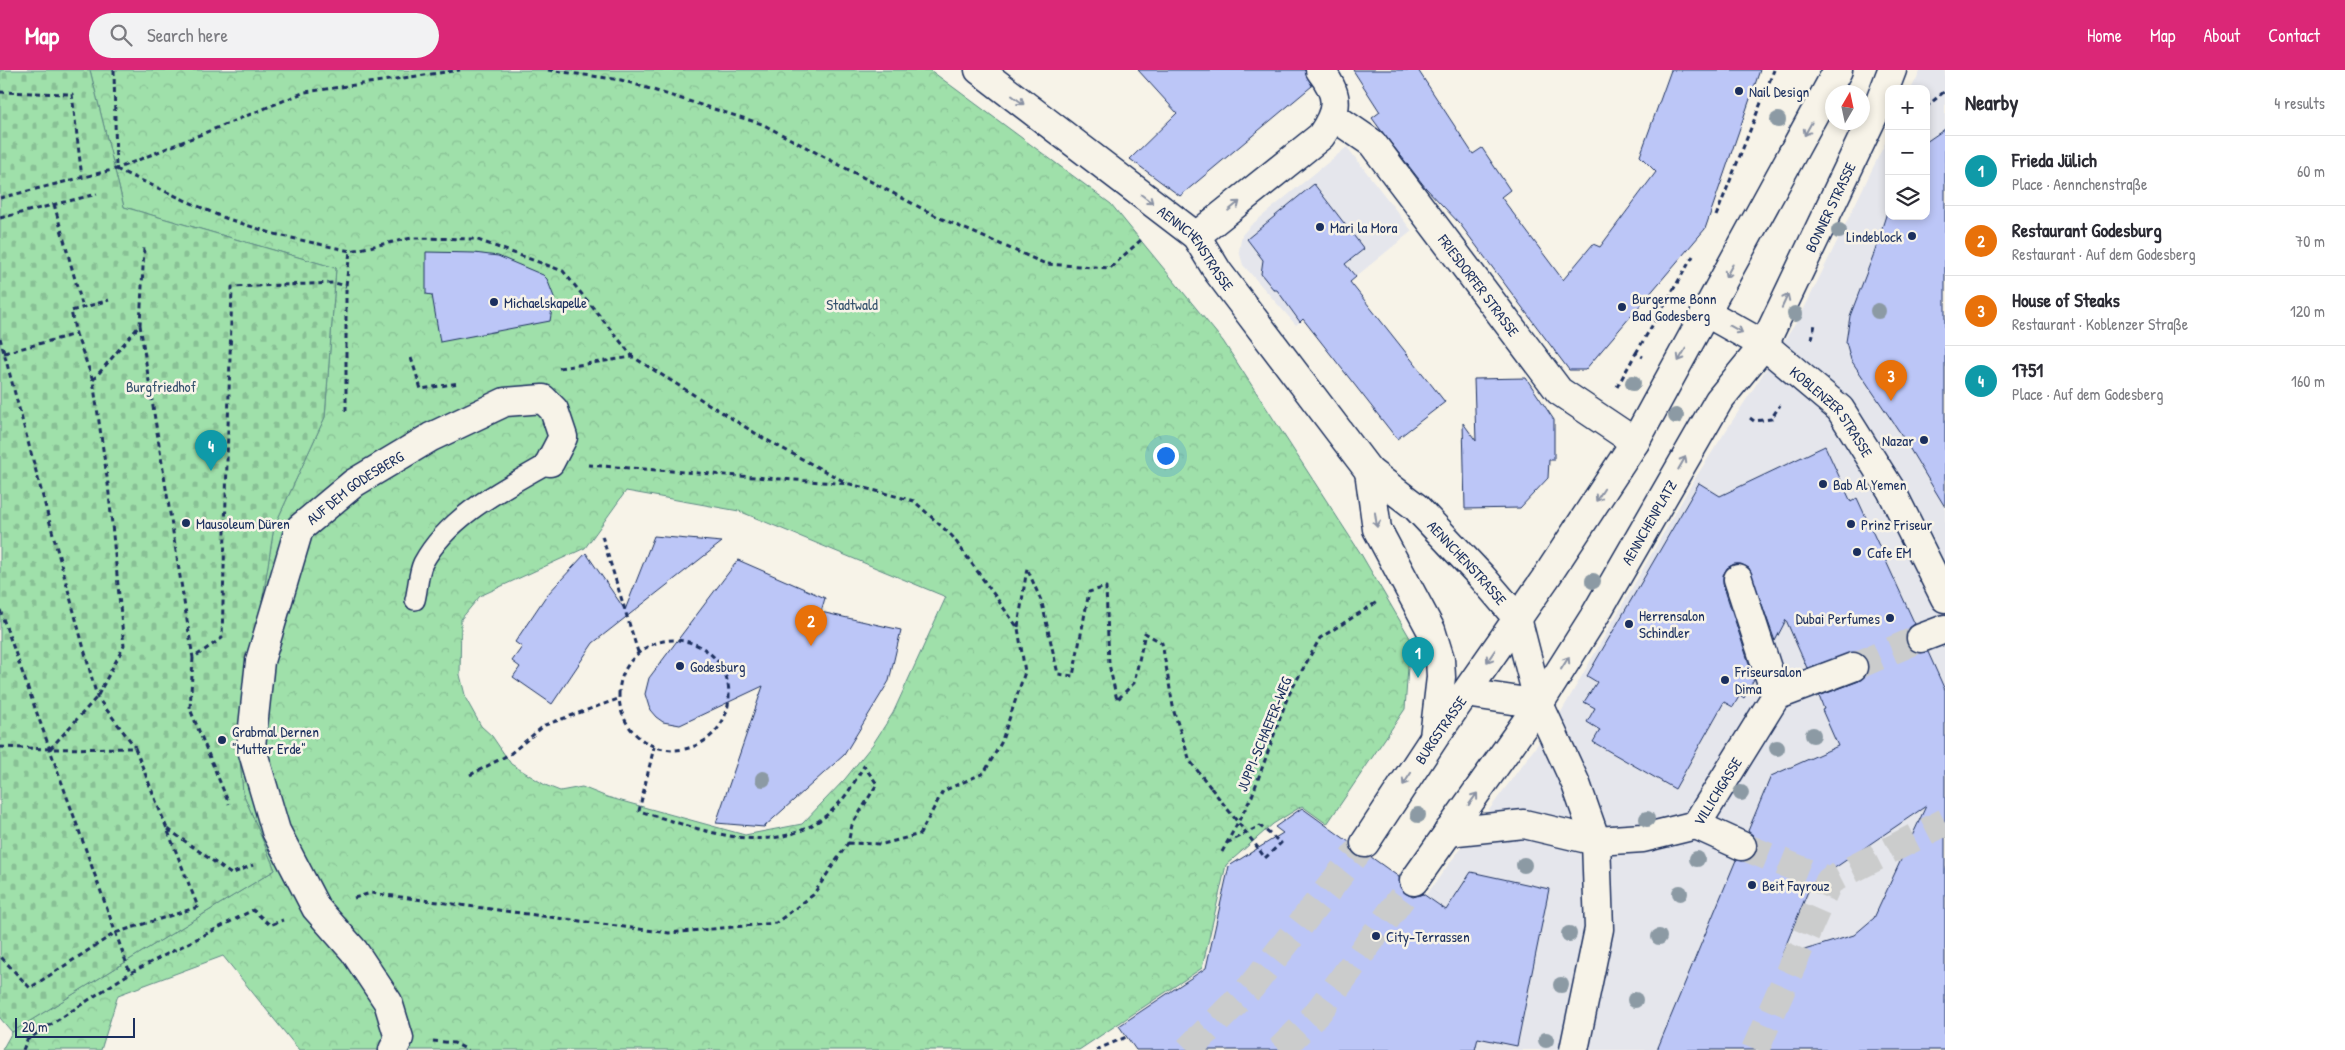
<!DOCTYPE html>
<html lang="en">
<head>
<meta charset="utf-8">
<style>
	:root { --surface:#fff; --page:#f2f2f3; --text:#2b2b33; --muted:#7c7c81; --line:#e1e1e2; --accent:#db2777 }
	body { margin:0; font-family:"Patrick Hand",sans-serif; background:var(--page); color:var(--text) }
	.controls { position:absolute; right:15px; top:15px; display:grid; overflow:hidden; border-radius:10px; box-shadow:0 2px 8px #0003 }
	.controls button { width:45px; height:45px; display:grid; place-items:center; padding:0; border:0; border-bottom:1px solid var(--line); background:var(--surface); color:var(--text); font:25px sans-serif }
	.compass { position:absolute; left:1825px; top:15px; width:45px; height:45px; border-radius:50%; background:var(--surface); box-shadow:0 2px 8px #0003; rotate:9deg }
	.scale { position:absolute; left:15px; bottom:12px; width:120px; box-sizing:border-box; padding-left:5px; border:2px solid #1b2f5e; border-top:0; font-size:14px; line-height:18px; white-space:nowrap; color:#1b2f5e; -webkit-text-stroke:4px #f7f3e8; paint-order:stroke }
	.you { position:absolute; left:1165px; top:385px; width:18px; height:18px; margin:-12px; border:4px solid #fff; border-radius:50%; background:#1a73e8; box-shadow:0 0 0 8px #1a73e833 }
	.badge { display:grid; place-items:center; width:32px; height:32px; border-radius:50%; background:var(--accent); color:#fff; font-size:16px; font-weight:700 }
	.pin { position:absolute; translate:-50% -41px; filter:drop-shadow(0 1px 2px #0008) }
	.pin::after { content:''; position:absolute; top:26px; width:18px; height:15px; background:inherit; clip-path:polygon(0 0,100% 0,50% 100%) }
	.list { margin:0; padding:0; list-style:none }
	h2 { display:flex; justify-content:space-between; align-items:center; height:65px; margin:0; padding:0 20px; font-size:21px }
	h2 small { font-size:16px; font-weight:400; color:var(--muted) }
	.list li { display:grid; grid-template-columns:32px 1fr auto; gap:15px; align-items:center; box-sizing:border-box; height:70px; padding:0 20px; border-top:1px solid var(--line) }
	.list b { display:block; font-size:19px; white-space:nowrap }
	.list p { margin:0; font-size:16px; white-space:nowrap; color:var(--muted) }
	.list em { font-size:16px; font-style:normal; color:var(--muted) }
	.icon { flex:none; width:28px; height:28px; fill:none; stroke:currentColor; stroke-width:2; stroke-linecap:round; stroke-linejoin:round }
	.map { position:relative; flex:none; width:1945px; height:980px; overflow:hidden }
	header { display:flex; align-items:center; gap:30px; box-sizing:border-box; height:70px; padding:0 25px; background:var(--accent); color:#fff }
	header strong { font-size:24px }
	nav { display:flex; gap:28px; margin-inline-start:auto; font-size:18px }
	.search { width:350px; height:45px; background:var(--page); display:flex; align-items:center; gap:12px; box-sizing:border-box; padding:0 18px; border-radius:28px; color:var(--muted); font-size:19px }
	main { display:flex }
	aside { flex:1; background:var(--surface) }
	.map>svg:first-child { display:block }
	.built { fill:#e5e6ec }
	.forest { fill:url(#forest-crowns); stroke:#5d8884; fill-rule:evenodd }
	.cemetery { fill:url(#cemetery-stones); stroke:#5d8884 }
	.building { fill:#bcc6f7; stroke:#1b2f5e; fill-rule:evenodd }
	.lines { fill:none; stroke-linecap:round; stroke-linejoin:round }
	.street-tunnel { stroke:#cbcccc; stroke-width:28; stroke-dasharray:28 14; stroke-linecap:butt }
	.secondary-tunnel { stroke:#cbcccc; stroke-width:28; stroke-dasharray:28 14; stroke-linecap:butt }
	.lane-casing { stroke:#1b2f5e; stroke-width:22 }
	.street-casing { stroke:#1b2f5e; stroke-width:31 }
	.secondary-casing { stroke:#1b2f5e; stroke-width:31 }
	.path { stroke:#1b2f5e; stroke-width:3; stroke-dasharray:5 4; stroke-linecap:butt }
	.lane { stroke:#f7f3e8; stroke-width:19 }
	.street { stroke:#f7f3e8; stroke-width:28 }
	.secondary { stroke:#f7f3e8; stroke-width:28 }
	.path-bridge { stroke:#1b2f5e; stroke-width:3; stroke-dasharray:5 4; stroke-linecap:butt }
	.tree { fill:#8c9aa4 }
	.oneway { stroke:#8991a3 }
	.poi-dot { fill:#1b2f5e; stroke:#f7f3e8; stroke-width:2 }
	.labels { text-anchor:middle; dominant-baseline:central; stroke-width:5; stroke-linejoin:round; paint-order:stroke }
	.poi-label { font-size:15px; fill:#1b2f5e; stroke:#f7f3e8; text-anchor:start }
	.street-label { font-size:15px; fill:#1b2f5e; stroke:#f7f3e8 }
	.park-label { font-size:15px; fill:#35526d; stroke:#f7f3e8 }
</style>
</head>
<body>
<header>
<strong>Map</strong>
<div class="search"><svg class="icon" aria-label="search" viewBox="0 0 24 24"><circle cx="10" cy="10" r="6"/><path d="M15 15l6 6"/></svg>Search here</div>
<nav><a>Home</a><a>Map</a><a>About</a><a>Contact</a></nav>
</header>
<main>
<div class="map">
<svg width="1945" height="980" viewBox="0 0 1945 980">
	<defs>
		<pattern id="forest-crowns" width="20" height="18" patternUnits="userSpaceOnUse" patternTransform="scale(1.25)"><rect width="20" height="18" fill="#9fe0aa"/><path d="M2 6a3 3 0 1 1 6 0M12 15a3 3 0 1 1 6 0" fill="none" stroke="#88c095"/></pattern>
		<pattern id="cemetery-stones" width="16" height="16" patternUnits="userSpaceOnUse" patternTransform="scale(1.25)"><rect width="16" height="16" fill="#9fe0aa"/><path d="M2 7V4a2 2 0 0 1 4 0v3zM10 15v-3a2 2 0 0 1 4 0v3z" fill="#88c095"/></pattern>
	</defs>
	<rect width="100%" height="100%" fill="#f7f3e8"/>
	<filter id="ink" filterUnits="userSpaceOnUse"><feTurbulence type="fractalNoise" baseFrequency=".02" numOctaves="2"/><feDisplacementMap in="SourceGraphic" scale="10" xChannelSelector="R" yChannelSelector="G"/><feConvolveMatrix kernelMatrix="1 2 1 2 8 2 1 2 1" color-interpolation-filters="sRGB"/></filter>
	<g filter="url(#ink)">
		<path class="built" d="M1921,0H1945V980H1289L1429,821L1560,644L1694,410L1801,245L1889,65V146H1926V19H1911Z
			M1347,77L1412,161L1296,255L1243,195L1239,181L1242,165L1250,156Z"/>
		<path class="forest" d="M90,0H930L1111,134L1223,271L1361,484L1410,568L1405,639L1327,754L1302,736L1273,754L1226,795L1202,898L1079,980H299L223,886L118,925L101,980H2L12,962L275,800L243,723L239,679L274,457L325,347L336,198L124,137ZM626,421L739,441L946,527L893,643L873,674L845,709L802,754L745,765L607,727L582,717L560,721L545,715L511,694L492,666L481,656L466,629L460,605L461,549L480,526L585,478Z"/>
		<path class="cemetery" d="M0,0H90L124,137L336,198L325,347L274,457L239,679L243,723L275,800L12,962L0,948Z"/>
		<path class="building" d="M1138,0H1305L1312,16L1180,126L1130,89L1177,43Z
			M1353,0H1418L1473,84L1482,78L1510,120L1501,127L1563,210L1593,174L1600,177L1656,102L1640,86L1671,0H1760L1705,159L1585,300H1569L1460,154L1425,117L1380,59L1372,48L1380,42Z
			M1945,59V437L1899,361L1851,290L1846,272L1850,246L1873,186L1889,136V146H1926V72Z
			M1314,114L1364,179L1345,194L1356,207L1350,212L1445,332L1397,369L1303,249L1300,252L1277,220H1274L1261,204L1263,190L1247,169Z
			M426,182L474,183L498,186L543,205L547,209L554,227L550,251L440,272L432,225L426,224Z
			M1526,308L1554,350V390H1549L1548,408L1520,438L1465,439L1463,353L1476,371L1474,309Z
			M1825,376L1851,432L1857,428L1913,550L1915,554L1909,558L1906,565L1907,574L1911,580L1918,583L1928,582L1945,620V980H1657L1736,790L1744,791L1751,789L1756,782L1757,774L1755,767L1748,761L1771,706L1838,676L1822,640L1824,639L1819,626L1859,611L1865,606L1868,599V592L1863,585L1855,582L1807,598L1786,550L1775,571L1749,498L1741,494H1734L1727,498L1723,505V514L1754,609L1744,628L1740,625L1733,637L1724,632L1675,719L1593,672L1600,660L1587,652L1595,638L1584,632L1597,612L1587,606L1699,413L1720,426ZM1926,736L1874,848L1854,865L1781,887L1811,814Z
			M654,466L722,472L593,573L552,634L513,607L520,597L512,591L522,577L515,572L546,526L586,483L625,540Z
			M738,490L825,528L821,542L901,560L889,611L844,685L764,757L716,753L763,616L680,655L663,652L656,647L650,640L645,624L649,608Z
			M1302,738L1349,772L1351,780L1356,786L1364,789L1371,787L1399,807L1400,817L1405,823L1413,827L1423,824L1446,840L1471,802L1549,819L1517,976L1478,968L1475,980H1136L1119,956L1206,898L1229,796L1283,763L1275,757Z"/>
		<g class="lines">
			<path class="street-tunnel" d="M1853,597L1921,568
				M1742,776L1829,811
				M1755,980L1829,811L1945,752"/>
			<path class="secondary-tunnel" d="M1188,980L1251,917L1365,773
				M1280,980L1319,941L1414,811"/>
			<defs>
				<path id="lane" d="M415,530C418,519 418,503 423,493C449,445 505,418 550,392"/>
				<g id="street">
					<path id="s1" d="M1334,47L1372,73L1559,321L1635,372"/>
					<path id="s2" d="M1707,243L1764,275L1840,339L1891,420L1945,528"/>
					<path d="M1738,509L1776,626"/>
					<path d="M1517,548L1539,634L1576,714L1596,771L1599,859L1574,980"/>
					<path d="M1921,568L1945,559"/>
					<path d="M1696,755L1742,776"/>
					<path id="s3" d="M1448,762L1524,754L1596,771L1643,768L1696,755L1776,626L1853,597"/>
					<path id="s4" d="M393,980L399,968L388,932L354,881L316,838L276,761L251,676L260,591L299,459L354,413L431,367L505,332L543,329L554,340L563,367L550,392"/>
				</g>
				<g id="secondary">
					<path id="s5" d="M979,0L1196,166L1218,202L1369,401L1416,437L1482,507L1517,548"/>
					<path d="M1196,166L1321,66C1339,39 1340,26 1320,0"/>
					<path d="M1369,401L1377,459L1431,560L1440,589L1441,607L1434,667"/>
					<path d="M1466,623L1539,634"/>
					<path id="s6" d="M1365,773L1434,668L1545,509L1635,372L1838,0"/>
					<path id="s7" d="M1414,811L1539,634L1594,547L1719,330L1764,275L1879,34L1892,0"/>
				</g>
			</defs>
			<use href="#lane" class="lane-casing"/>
			<use href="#street" class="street-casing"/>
			<use href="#secondary" class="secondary-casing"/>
			<path class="path" d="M114,0L116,99
				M548,0L621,10L762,54L940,148L1046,194L1110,198L1142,169
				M0,22L72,24L82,108
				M1926,37L1945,21
				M116,99L222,147L274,164L350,181L412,168L475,169L563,201L633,287L763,368L847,413
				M0,128L116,99L305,22L460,0
				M54,134L83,238
				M1716,146L1774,0
				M0,148L97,124
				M140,255L193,588L222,568L232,217L335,213L346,216
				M0,268L97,627L135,677
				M1812,269L1815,254
				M4,283L76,264L71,241L109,230
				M1636,283L1693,186
				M411,288L421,319L459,313
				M559,298L632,287
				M93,310L140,255L144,178
				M1617,317L1636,283L1643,287
				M346,341V216L350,181
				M1750,348L1754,351L1771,349L1780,335
				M588,395L850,414L914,431L952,466L1018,558L1025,602L1001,673L984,703L943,721L920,764L883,774L848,773
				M602,466L638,582
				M0,540L130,903
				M1018,557L1027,498L1042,533L1058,604L1073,606L1089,522L1106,517L1109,594L1117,630L1134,613L1145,563L1162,573L1174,642L1190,691L1211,718
				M619 625a55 55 0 1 1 110 0a55 55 0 1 1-110 0Z
				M193,588L190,639L229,734
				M0,677L50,679L135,678L198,837L115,863L30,918L0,886
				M50,679L97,627L124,576L108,414L93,310L76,264
				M470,705L510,684L545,655L618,629
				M168,759L231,804L253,795
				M1227,773L1260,756L1281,773L1265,788L1258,778
				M1222,782L1252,726L1288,626L1320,568L1377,532
				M354,828L371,823L669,863L776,853L813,825L848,773L852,755L877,714L864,696C857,707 850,721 841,731C784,796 708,761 639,741L654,677
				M433,971L454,973L468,980
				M23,980L27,970L130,903L253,840L270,855L283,850
				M1096,980L1126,967"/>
			<use href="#lane" class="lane"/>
			<use href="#street" class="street"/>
			<use href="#secondary" class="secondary"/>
			<path class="path-bridge" d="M1211,718L1258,778"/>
		</g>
		<g class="tree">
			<circle cx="1778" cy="50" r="8"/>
			<circle cx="1839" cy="161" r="8"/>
			<circle cx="1878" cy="241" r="8"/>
			<circle cx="1795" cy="244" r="8"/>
			<circle cx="1633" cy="313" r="8"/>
			<circle cx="1676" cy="346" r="8"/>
			<circle cx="1593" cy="511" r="8"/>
			<circle cx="1813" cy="665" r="8"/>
			<circle cx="1777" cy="678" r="8"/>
			<circle cx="763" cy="709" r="8"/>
			<circle cx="1741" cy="723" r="8"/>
			<circle cx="1418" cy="745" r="8"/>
			<circle cx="1647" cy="749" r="8"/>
			<circle cx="1697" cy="789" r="8"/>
			<circle cx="1524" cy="795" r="8"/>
			<circle cx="1680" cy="823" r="8"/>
			<circle cx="1569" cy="864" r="8"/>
			<circle cx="1659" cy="867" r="8"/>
			<circle cx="1561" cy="915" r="8"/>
			<circle cx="1635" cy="930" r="8"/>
			<circle cx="1546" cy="970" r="8"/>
		</g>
		<defs><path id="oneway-shaft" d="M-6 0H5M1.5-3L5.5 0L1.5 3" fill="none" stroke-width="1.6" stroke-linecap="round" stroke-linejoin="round" transform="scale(1.25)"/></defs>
		<g class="oneway">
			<use href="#oneway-shaft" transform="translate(1018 30) rotate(37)"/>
			<use href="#oneway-shaft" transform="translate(1808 59) rotate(119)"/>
			<use href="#oneway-shaft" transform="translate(1147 129) rotate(37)"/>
			<use href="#oneway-shaft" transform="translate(1234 136) rotate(-39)"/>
			<use href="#oneway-shaft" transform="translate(1729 201) rotate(119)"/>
			<use href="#oneway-shaft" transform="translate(1785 231) rotate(-65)"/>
			<use href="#oneway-shaft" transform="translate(1736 259) rotate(29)"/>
			<use href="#oneway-shaft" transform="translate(1682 285) rotate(120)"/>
			<use href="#oneway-shaft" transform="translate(1682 393) rotate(-60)"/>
			<use href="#oneway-shaft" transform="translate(1600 425) rotate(123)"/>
			<use href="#oneway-shaft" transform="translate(1376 450) rotate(82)"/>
			<use href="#oneway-shaft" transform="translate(1491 586) rotate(124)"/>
			<use href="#oneway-shaft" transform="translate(1565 593) rotate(-58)"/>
			<use href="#oneway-shaft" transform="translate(1407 709) rotate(123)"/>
			<use href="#oneway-shaft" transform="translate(1473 729) rotate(-54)"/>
		</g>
	</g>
	<g class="poi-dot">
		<circle cx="1739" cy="21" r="5"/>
		<circle cx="1320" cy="157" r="5"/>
		<circle cx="1912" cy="166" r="5"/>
		<circle cx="494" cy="232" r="5"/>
		<circle cx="1622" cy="237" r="5"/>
		<circle cx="1924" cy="370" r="5"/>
		<circle cx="1823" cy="414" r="5"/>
		<circle cx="186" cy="453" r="5"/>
		<circle cx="1851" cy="454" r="5"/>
		<circle cx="1857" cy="482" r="5"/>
		<circle cx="1890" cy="548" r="5"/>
		<circle cx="1629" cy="554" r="5"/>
		<circle cx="680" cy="596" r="5"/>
		<circle cx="1725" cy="610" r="5"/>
		<circle cx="222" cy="670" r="5"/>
		<circle cx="1752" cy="815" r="5"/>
		<circle cx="1376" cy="866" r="5"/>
	</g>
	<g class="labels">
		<g class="poi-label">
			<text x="1749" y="21">Nail Design</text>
			<text x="1330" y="157">Mari la Mora</text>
			<text x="1902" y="166" text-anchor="end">Lindeblock</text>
			<text x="1632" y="228">Burgerme Bonn<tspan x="1632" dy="17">Bad Godesberg</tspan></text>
			<text x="504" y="232">Michaelskapelle</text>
			<text x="1914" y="370" text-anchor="end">Nazar</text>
			<text x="1833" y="414">Bab Al Yemen</text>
			<text x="196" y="453">Mausoleum Düren</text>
			<text x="1861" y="454">Prinz Friseur</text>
			<text x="1867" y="482">Cafe EM</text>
			<text x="1639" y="545">Herrensalon<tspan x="1639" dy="17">Schindler</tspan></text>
			<text x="1880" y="548" text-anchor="end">Dubai Perfumes</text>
			<text x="690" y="596">Godesburg</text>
			<text x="1735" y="601">Friseursalon<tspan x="1735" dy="17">Dima</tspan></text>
			<text x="232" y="661">Grabmal Dernen<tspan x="232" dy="17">"Mutter Erde"</tspan></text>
			<text x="1762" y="815">Beit Fayrouz</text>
			<text x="1386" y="866">City-Terrassen</text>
		</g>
		<g class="street-label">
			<text stroke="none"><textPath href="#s7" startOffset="794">BONNER STRASSE</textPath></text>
			<text stroke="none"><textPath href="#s5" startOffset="282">AENNCHENSTRASSE</textPath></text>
			<text stroke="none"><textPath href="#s1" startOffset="224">FRIESDORFER STRASSE</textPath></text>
			<text stroke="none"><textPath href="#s2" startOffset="161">KOBLENZER STRASSE</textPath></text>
			<text stroke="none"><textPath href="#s4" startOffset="638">AUF DEM GODESBERG</textPath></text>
			<text stroke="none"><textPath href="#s7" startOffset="429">AENNCHENPLATZ</textPath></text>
			<text stroke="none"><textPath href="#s5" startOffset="700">AENNCHENSTRASSE</textPath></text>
			<text stroke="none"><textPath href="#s6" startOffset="136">BURGSTRASSE</textPath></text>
			<text transform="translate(1264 664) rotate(-68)">JUPPI-SCHAEFER-WEG</text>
			<text stroke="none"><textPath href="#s3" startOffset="292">VILLICHGASSE</textPath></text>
		</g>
		<g class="park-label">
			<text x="852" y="234">Stadtwald</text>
			<text x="161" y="316">Burgfriedhof</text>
		</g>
	</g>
</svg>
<div class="controls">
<button>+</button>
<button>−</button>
<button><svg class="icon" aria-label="layers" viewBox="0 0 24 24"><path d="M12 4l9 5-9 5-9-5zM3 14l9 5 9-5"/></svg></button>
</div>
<svg class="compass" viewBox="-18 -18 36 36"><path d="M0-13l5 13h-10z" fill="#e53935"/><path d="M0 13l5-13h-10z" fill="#7c7c81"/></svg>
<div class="scale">20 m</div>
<div class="you"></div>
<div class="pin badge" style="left:1418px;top:608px;background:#0f9aa8">1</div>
<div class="pin badge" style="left:811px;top:576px;background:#e8710a">2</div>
<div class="pin badge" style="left:1891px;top:331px;background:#e8710a">3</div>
<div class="pin badge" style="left:211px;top:401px;background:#0f9aa8">4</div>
</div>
<aside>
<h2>Nearby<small>4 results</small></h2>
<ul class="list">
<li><span class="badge" style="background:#0f9aa8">1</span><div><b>Frieda Jülich</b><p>Place · Aennchenstraße</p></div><em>60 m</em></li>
<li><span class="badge" style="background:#e8710a">2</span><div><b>Restaurant Godesburg</b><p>Restaurant · Auf dem Godesberg</p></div><em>70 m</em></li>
<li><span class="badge" style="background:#e8710a">3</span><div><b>House of Steaks</b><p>Restaurant · Koblenzer Straße</p></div><em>120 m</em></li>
<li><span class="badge" style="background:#0f9aa8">4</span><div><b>1751</b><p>Place · Auf dem Godesberg</p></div><em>160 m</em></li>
</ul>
</aside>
</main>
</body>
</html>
